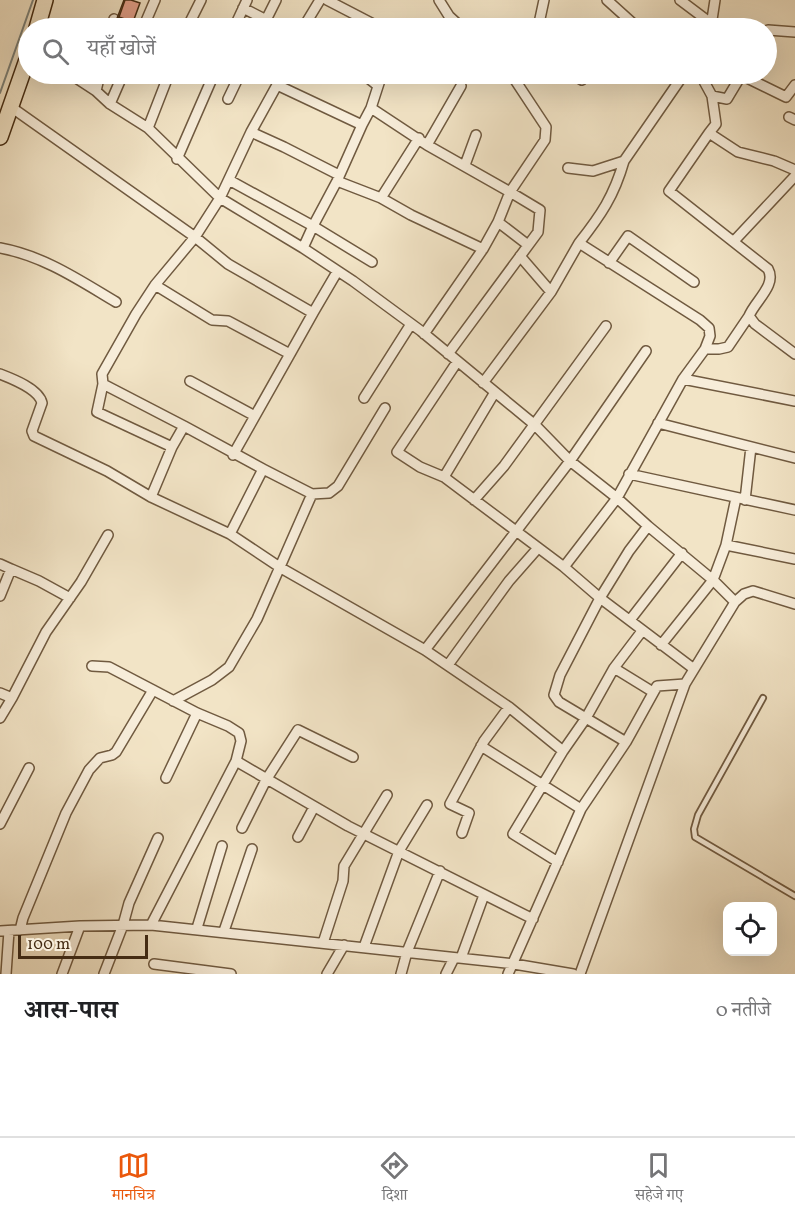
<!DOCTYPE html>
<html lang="hi">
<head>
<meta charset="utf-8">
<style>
	:root { --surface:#fff; --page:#f6f6f6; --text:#202124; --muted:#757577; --line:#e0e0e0; --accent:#ea580c }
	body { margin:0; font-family:Vollkorn,"Noto Serif Devanagari",serif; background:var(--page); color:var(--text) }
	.controls { position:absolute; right:18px; bottom:18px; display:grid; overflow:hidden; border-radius:12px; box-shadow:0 6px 24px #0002 }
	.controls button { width:54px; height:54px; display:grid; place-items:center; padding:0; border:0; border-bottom:2px solid var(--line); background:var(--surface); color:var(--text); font:30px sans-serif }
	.scale { position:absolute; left:18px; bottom:15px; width:130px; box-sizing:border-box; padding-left:6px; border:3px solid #452c13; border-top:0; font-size:16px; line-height:21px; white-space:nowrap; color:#452c13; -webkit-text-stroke:4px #f7edda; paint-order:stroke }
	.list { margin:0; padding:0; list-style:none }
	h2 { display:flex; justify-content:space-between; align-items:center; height:78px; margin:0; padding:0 24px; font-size:26px }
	h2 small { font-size:20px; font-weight:400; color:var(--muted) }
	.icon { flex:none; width:33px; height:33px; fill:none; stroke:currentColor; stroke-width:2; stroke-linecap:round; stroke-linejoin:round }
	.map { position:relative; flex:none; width:795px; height:974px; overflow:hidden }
	.search { position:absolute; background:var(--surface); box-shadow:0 6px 24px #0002; left:18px; right:18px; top:18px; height:66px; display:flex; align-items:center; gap:15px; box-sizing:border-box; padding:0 21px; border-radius:33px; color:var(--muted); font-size:22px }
	.sheet { height:162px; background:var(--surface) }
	nav { display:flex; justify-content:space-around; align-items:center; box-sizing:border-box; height:84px; border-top:2px solid var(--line); background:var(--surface); font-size:16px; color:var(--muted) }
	nav a { display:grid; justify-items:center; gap:3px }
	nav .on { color:var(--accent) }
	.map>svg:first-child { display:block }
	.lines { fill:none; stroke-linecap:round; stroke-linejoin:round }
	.stream { stroke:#7c827a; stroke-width:2 }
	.service-casing { stroke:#705a40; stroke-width:8 }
	.minor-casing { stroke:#705a40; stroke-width:12 }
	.trunk-casing { stroke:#452c13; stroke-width:18 }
	.service { stroke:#f7edda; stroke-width:4.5 }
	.minor { stroke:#f7edda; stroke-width:9 }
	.trunk { stroke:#f2e4c6; stroke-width:15 }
	.wall { fill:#c68b78; stroke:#452c13; stroke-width:1.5 }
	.shaded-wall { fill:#a17162; stroke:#452c13; stroke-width:1.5 }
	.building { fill:#e6a28c; stroke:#452c13; stroke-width:1.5 }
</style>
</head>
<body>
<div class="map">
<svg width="795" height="974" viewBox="0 0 795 974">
	<rect width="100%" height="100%" fill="#f2e4c6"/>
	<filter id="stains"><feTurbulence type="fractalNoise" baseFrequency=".00333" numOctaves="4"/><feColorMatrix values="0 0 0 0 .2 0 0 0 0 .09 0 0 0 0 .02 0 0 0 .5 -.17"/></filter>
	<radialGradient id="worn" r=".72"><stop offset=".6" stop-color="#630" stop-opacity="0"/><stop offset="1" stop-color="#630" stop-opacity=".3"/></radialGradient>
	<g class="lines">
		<path class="stream" d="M0,93L33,0"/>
		<defs>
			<path id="service" d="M763,698L698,815L694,829L695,837L795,896"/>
			<path id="minor" d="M327,0L381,28
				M439,0L449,16L462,28
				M607,0L638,28
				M680,0L712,24
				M243,8L282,28
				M711,26L715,0
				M89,28L90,26
				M112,28L114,19
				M143,28L155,0
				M187,28L201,0
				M234,28L247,0
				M262,28L276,0
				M303,28L320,0
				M538,28L544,0
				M766,33L768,30L795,32
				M70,74L96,91L110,104L148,128L220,198L303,248L353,281L421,331L535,425L570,461L617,498L648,526L713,580L735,602
				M363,74L377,85
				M572,74L582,80
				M700,74L712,96L716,124L709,133L738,152L774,161L795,170
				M741,75L786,97L795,85
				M96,91L100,74
				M712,96L727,99L742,74
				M228,99L240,74
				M110,104L123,74
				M11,107L195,237L228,264L313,313L337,272
				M371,108L382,74
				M789,117L795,120
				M362,125L371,108L427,145L510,192L498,222L528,245
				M148,128L169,74
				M251,132L284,147L339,175
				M709,133L669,191L768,269C777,285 755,301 749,316L755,324L795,354
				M427,145L461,86
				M177,159L214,74
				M465,165L476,135
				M568,168L593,171L624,161L684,74
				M229,180L313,226L337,181L362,125L277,85L282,74
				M337,181L381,198L411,215L483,249
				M381,198L419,138
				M734,241L795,176
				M579,243C601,215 614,196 624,161
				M0,248C44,256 79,280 116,302
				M303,248L313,226L372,262
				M520,256L551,292L579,243L700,320L709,328L710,336L705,349L683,379L617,498L564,567L600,598L694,669
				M609,263L628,236L694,282
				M155,285L212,320L228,321L290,354L233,455
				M424,334L483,249L498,222
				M705,349H719L728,347L749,316
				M290,354L313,313
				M448,354L538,232L540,210L510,192L545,140L546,127L511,74
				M0,374C13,379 39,389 42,403L32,431L34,436L107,471L151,497L230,534L281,568L425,650L509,707L563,751
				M683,379L795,401
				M190,381L255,416
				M483,383L551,292
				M103,384L184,426
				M495,392L444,477L564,567
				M364,398L411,324
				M658,423L795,458
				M263,469L184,426L172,447L97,412L103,384L102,374L136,314L155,285L195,237L220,198L251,132L277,85
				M629,474L795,510
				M444,477L420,467L397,452L457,362
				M151,497L172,447
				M474,500L504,466L606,326
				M745,500L751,447
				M230,534L263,469L312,494L329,493L338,486L385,408
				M726,545L736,498
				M0,564L11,569L0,596
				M11,569L39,581L70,598
				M630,620L682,553
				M661,645L713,580L726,545L795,559
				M425,650L570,461L646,351
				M448,665L509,581L538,548
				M92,666L109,667L197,713L228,726L239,733L241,741L236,761L151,925
				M614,668L653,692
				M0,693L12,698L46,632L81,582L108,535
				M173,701L212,680L229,667L257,619L312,494
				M0,718L12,698
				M626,742L559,702L554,695L560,675L600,598L629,551L648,526
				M481,746L581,809
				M236,761L348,826L533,919
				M166,778L197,713
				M0,824L29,768
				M242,828L266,780L298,730L353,757
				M462,833L469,813L450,804L484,741L509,707
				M298,837L314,807
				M558,862L513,834L563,751L586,718L614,668L642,631
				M197,928L222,846
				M20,930L23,918L66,813L89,770L100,758L112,755L116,752L153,690
				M0,931L80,926L151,925L514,964L573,974
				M224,931L252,849
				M323,943L343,881L344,866L387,795
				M364,947L399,851L427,805
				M461,958L484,895
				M154,964L231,974
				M6,974L9,931
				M62,974L80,926
				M104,974L123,925L129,903L158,838
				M327,974L344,945
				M401,974L407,952L440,871
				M446,974L454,958
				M508,974L581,809L626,742L657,686L685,684L735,602L744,594L753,591L795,604
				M580,974L685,684"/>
			<path id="trunk" d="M37,28L45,0
				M0,137L28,57"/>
		</defs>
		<use href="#service" class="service-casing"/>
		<use href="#minor" class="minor-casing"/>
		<use href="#trunk" class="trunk-casing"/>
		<use href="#service" class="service"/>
		<use href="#minor" class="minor"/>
		<use href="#trunk" class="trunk"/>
	</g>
	<path class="wall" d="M124,0H131L130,26L116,21Z"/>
	<path class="shaded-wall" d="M119,17L133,22L130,26L116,21Z"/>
	<path class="building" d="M125,0H131L140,3L133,22L119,17Z"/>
	<rect width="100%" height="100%" filter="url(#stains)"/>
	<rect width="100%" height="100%" fill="url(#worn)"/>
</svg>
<div class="controls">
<button><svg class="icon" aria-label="locate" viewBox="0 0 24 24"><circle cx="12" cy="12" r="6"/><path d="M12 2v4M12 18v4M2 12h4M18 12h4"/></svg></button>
</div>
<div class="scale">100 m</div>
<div class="search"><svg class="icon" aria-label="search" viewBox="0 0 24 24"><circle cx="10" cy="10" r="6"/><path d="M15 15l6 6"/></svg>यहाँ खोजें</div>
</div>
<section class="sheet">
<h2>आस-पास<small>0 नतीजे</small></h2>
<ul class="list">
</ul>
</section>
<nav>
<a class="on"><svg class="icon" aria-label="map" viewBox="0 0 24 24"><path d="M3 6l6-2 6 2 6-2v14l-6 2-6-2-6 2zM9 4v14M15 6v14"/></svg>मानचित्र</a>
<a><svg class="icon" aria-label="directions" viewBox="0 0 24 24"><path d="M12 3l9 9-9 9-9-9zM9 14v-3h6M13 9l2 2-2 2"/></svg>दिशा</a>
<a><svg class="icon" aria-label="saved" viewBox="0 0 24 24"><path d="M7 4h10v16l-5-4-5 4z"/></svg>सहेजे गए</a>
</nav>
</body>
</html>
